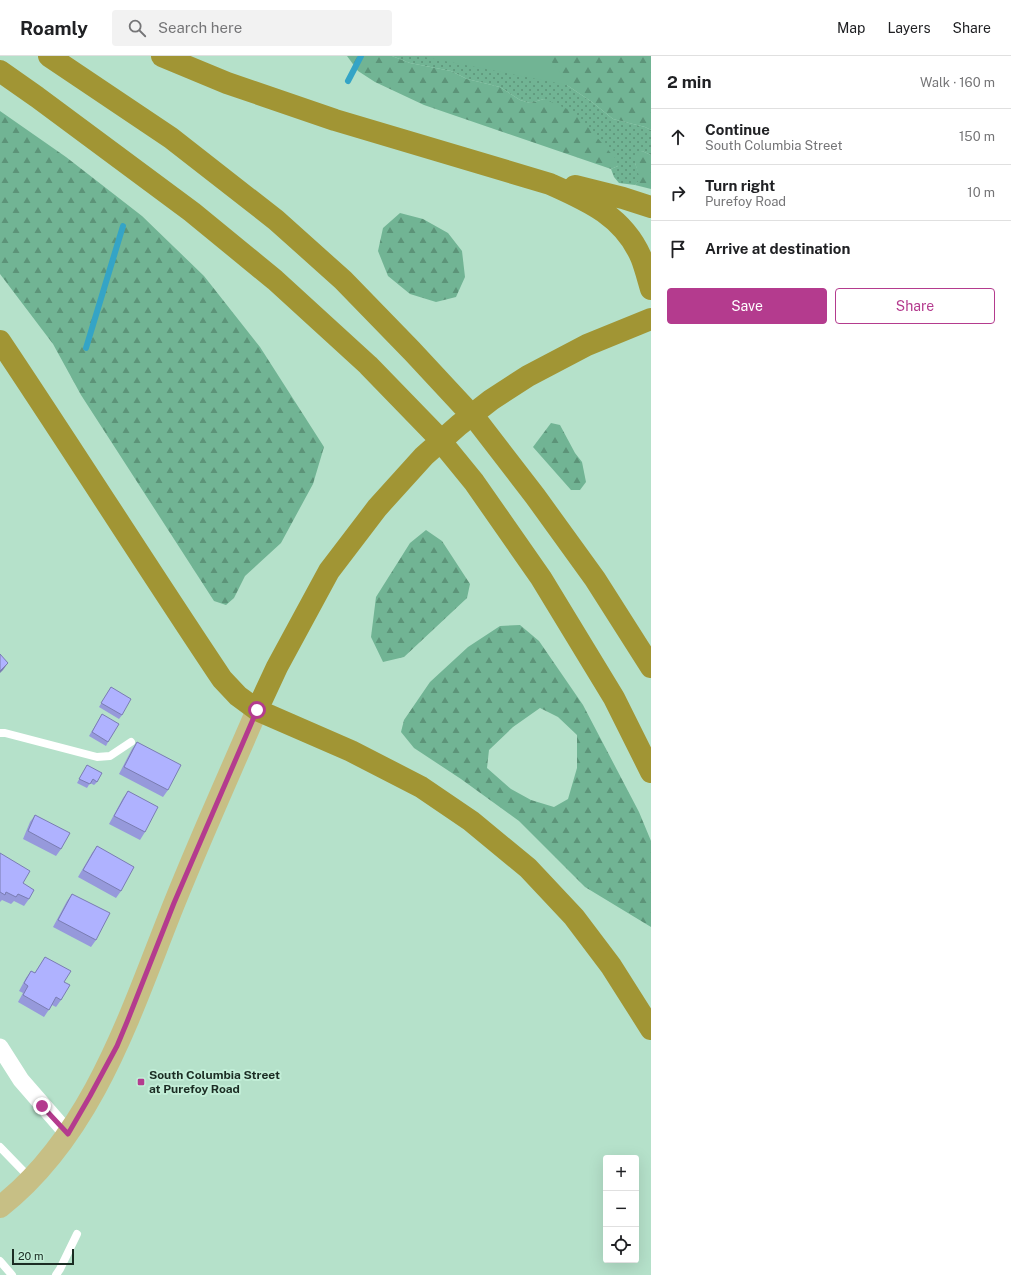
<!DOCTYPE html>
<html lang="en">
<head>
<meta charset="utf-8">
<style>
	:root { --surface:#fff; --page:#f2f2f2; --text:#202124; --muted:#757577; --line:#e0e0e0; --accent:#b43b8e }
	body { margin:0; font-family:"Public Sans",sans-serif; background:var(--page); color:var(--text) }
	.controls { position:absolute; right:12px; bottom:12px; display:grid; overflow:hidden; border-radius:4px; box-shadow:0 4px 16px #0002 }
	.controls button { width:36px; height:36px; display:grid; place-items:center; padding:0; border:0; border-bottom:1px solid var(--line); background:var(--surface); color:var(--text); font:20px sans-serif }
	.scale { position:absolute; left:12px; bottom:10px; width:62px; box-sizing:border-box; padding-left:4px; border:2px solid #1b2c23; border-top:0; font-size:11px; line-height:14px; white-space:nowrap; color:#1b2c23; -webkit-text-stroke:3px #c2eed7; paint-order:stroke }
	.stop { position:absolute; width:12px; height:12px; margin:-9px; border:3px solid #b43b8e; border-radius:50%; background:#fff }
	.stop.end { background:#b43b8e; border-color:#fff; box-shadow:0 1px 4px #0008 }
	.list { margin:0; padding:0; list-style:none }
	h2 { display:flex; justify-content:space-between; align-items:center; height:52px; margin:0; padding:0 16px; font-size:17px }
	h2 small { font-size:13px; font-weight:400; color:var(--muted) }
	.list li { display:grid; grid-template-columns:26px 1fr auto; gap:12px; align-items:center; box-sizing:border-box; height:56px; padding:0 16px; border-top:1px solid var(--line) }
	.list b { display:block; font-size:15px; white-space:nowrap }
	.list p { margin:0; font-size:13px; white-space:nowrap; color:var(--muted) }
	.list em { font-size:13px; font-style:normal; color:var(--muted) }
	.actions { display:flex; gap:8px; padding:12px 16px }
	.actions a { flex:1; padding:9px 0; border:1px solid var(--accent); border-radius:4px; text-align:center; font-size:14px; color:var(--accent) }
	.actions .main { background:var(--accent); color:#fff }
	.icon { flex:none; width:22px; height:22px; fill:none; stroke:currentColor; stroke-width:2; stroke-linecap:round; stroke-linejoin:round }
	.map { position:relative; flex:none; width:651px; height:1219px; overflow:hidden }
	header { display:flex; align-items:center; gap:24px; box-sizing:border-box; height:56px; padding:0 20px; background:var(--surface); border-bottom:1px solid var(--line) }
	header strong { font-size:19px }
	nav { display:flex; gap:22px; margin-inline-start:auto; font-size:14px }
	.search { width:280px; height:36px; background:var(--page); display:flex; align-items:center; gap:10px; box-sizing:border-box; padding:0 14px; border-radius:4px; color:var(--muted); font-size:15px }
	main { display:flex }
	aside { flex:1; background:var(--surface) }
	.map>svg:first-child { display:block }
	.grass { fill:url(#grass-dots) }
	.forest { fill:url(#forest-firs); fill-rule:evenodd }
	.green { fill:#71b494 }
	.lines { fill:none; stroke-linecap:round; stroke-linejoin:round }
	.stream { stroke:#34a4c6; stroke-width:6 }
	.lane { stroke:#fff; stroke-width:8 }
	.street { stroke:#fff; stroke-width:17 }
	.primary { stroke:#c7bf85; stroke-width:22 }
	.highway { stroke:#a19534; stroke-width:22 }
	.wall { fill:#9699db }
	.shaded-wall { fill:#7a7db2 }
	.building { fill:#afb2ff; stroke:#7a7db2 }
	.route { stroke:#b43b8e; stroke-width:5 }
	.poi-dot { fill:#b43b8e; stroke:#c2eed7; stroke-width:1.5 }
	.labels { text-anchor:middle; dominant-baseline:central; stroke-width:4; stroke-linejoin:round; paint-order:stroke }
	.poi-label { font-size:12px; font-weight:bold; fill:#1b2c23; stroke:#c2eed7; text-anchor:start }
</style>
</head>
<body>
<header>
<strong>Roamly</strong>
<div class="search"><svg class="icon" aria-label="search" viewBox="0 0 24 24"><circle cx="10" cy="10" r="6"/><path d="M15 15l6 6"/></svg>Search here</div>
<nav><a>Map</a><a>Layers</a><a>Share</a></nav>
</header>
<main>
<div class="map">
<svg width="651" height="1219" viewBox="0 0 651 1219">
	<defs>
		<pattern id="grass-dots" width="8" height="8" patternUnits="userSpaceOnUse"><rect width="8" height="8" fill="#71b494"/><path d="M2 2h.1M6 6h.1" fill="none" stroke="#5c9378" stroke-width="1.8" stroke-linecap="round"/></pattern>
		<pattern id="forest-firs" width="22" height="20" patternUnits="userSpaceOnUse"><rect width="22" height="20" fill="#71b494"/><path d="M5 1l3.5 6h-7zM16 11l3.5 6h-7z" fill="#5c9378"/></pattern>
	</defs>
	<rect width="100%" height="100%" fill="#b5e1ca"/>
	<path class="grass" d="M392,0H458L537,9L592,46L613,63L645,71L651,74V99L642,95L635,107L641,123L635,129L619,127L614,121L611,113L618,110L544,43L530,47L520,44L500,31L467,23L451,15L410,7Z"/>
	<path class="forest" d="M347,0H392L410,7L451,15L467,23L500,31L520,44L530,47L544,43L572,55L579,61L616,103L618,110L611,113L424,49L375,26L358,15Z
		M458,0H651V74L645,71L613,63L592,46L537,9Z
		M0,55L66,101L142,160L204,220L260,291L324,391L313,428L281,487L245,520L234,542L226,549L214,545L81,339L53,288L0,218Z
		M642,95L651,99V133L635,129L640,123L635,107V99Z
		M400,157L423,163L448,177L462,195L465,221L456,241L436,246L410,238L388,220L378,195L383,172Z
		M551,367L560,369L575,397L582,406L586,426L580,434H571L533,391Z
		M426,474L442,485L470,528L467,542L404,601L383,606L371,581L376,541L410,487Z
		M520,569L539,585L583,649L639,756L651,785V871L585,831L519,765L461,723L414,692L401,676L404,664L430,626L468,591L500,570ZM540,652L558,661L577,679V712L568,743L554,751L531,744L511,733L487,712L489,694L513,671Z"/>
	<path class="green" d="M419,0H547L571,30L557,27Z"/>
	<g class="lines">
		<path class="stream" d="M348,25L361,0
			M86,292L123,170"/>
		<path class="lane" d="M0,677H5L97,701L110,700L131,686
			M0,1091L30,1122
			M0,1205L12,1219
			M56,1219L60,1213L77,1178"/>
		<path class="street" d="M0,991L21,1024L68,1078"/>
		<path class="primary" d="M0,1151C94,1077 131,955 174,848C200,783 229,719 257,654"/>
		<path class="highway" d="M49,0L171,82L276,164L343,224L412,295L478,366L535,440L595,523L651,611
			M162,0L227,27L335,64L550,128C588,145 623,160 641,201C645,211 648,223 651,233
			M0,15L37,41L192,156L275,224L368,309L434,377L474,426L541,522L614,642L651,716
			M575,130L623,142L651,151
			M0,285C75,397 147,511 222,623L238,640L257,654L351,695L421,731L471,765L528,812L574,861L611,910L651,973
			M257,654L277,611L329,515L377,452L424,400L459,369L491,344L528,320L587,289L651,263"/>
	</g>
	<path class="wall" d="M111,631L122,659L119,663L99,651Z
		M102,658L108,686L106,690L89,680Z
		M137,686L168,734L163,741L119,718L132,693Z
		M87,709L97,726L94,729L90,727L87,732L77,727Z
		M128,735L145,776L140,784L109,768L123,742Z
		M35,759L61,793L56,800L23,783L30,766Z
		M97,790L121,835L116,842L78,821L92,797Z
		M0,797L23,827L29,843L24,850L14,845L11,848L2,844L0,846Z
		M72,838L96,884L91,891L53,871L67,845Z
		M45,901L64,926L61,944L56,951L52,949L44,961L18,946L23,937L19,935L26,922L31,915L35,917Z"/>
	<path class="shaded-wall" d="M8,607L3,614L0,617V615Z"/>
	<path class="building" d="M0,598L8,607L0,615Z
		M111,631L131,643L122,659L101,647Z
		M102,658L119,668L108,686L92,676Z
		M137,686L181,709L168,734L124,711Z
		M87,709L102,717L97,726L93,723L90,728L79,723Z
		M128,735L158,751L145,776L114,760Z
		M35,759L70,777L61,793L28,775Z
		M97,790L134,811L121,835L83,814Z
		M0,797L30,815L23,827L34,834L29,843L18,838L16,841L6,836L5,839L0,836Z
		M72,838L110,857L96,884L58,864Z
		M45,901L71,915L64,926L70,929L61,944L56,941L49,954L23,939L28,930L24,927L31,915L35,917Z"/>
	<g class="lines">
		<path class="route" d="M42,1050L68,1078L90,1040L117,990L127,966L174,847L257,654"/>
	</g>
	<rect class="poi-dot" x="137" y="1022" width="8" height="8" rx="2"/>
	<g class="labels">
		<g class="poi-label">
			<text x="149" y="1019">South Columbia Street<tspan x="149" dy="14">at Purefoy Road</tspan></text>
		</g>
	</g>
</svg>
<div class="controls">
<button>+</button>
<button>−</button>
<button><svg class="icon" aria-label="locate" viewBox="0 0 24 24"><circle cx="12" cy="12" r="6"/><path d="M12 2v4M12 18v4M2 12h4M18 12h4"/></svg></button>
</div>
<div class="scale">20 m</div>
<div class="stop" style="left:257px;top:654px"></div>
<div class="stop end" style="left:42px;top:1050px"></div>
</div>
<aside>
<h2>2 min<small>Walk · 160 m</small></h2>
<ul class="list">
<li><svg class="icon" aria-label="ahead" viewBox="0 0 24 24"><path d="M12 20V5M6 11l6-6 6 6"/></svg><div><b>Continue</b><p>South Columbia Street</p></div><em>150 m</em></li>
<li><svg class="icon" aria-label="right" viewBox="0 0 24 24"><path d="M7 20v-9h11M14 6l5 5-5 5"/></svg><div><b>Turn right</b><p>Purefoy Road</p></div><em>10 m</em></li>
<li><svg class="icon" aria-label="arrive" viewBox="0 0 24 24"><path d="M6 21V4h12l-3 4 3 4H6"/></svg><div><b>Arrive at destination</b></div></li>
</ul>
<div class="actions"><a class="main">Save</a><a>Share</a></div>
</aside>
</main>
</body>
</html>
